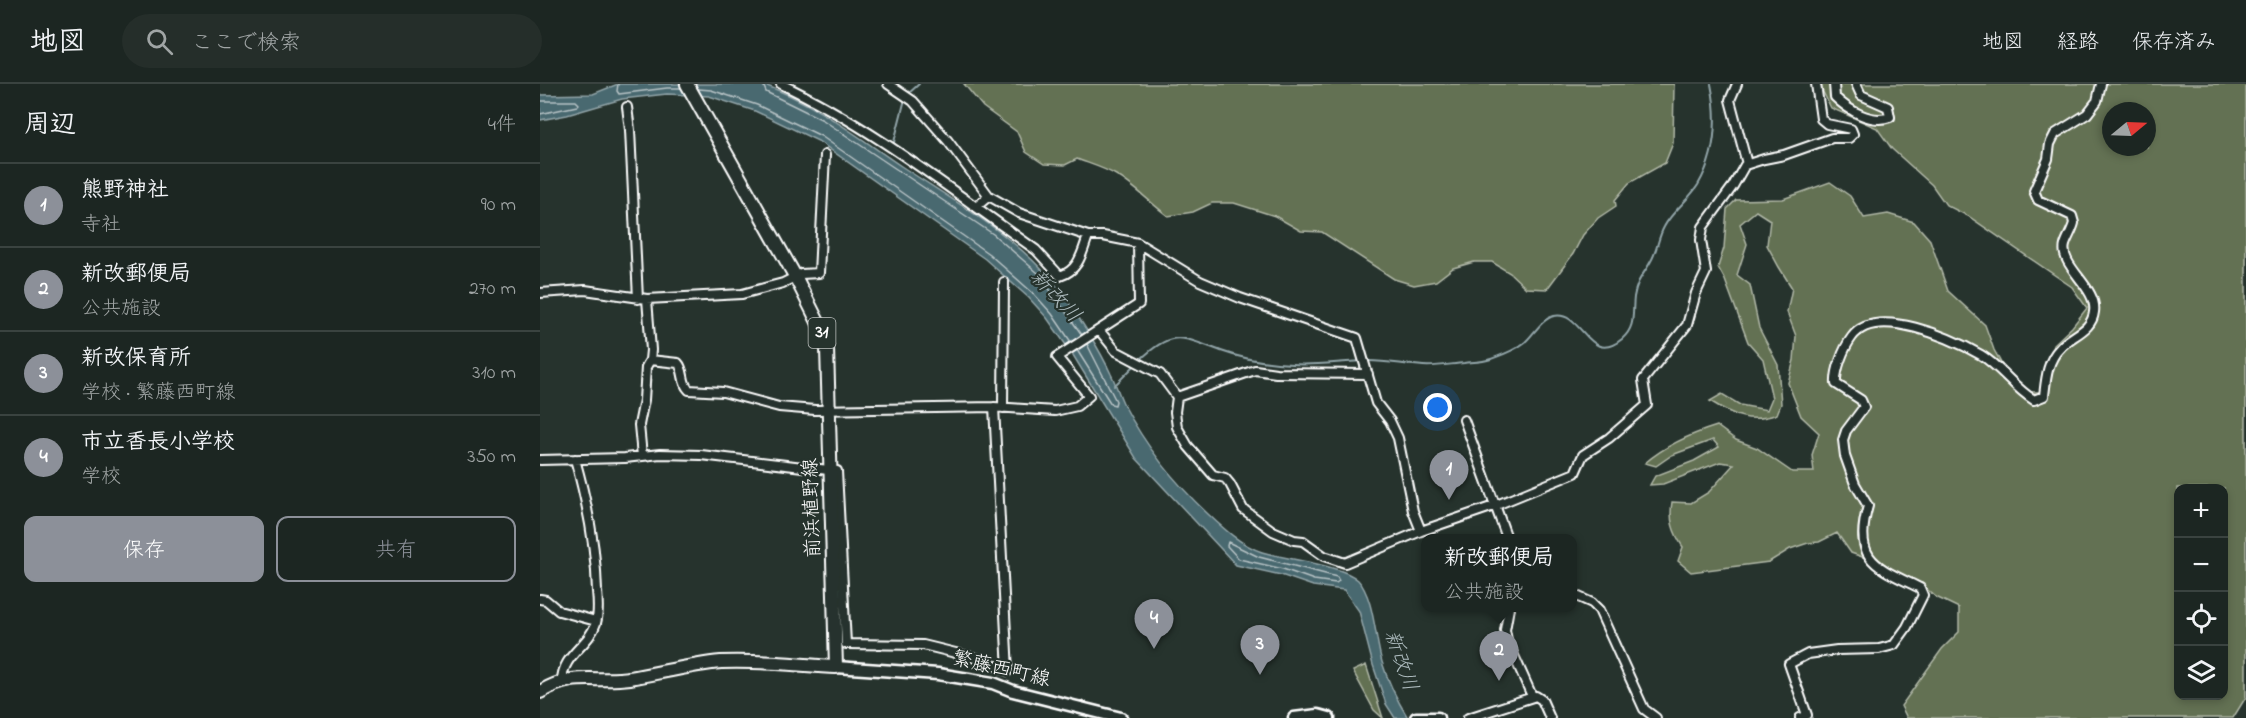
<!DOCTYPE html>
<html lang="ja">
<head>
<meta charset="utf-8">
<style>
	:root { --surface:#1c2622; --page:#252e2a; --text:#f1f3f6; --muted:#a0a5a5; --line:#3a4340; --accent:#8c9099 }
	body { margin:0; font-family:"Indie Flower","Klee One",sans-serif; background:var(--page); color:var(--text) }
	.controls { position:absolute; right:18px; bottom:18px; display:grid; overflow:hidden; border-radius:12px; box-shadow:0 3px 9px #0003 }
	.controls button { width:54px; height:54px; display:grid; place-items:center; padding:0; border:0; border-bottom:2px solid var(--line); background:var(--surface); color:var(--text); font:30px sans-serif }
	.compass { position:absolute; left:1562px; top:18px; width:54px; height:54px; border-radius:50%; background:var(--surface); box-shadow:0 3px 9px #0003; rotate:71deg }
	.you { position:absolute; left:898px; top:324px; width:21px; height:21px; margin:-15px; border:4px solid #fff; border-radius:50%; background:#1a73e8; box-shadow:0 0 0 9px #1a73e833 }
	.badge { display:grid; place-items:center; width:39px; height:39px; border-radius:50%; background:var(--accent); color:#fff; font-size:20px; font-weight:700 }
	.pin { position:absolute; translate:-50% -50px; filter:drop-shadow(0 2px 3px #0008) }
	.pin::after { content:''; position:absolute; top:32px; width:21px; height:18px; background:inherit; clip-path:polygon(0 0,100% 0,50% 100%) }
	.popup { position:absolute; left:881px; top:450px; width:156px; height:78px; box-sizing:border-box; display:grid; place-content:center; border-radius:12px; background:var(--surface); filter:drop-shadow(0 2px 4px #0005); font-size:20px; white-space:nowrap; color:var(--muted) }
	.popup b { font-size:22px; color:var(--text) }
	.popup::after { content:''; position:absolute; left:50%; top:100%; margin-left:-12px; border:12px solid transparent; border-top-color:var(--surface) }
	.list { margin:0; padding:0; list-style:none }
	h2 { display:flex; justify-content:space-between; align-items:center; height:78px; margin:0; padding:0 24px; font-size:26px }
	h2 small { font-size:20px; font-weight:400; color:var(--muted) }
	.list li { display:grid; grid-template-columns:39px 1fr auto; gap:18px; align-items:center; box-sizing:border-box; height:84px; padding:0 24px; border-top:2px solid var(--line) }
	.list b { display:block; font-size:22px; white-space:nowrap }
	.list p { margin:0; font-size:20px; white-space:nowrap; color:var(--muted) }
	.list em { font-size:20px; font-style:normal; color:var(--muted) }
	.actions { display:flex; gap:12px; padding:18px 24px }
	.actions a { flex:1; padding:14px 0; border:2px solid var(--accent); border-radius:12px; text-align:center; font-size:21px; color:var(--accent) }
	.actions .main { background:var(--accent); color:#fff }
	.icon { flex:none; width:33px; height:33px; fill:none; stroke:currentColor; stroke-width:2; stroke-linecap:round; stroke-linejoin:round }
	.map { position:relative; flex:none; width:1706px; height:634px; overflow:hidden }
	header { display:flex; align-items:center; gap:36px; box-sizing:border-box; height:84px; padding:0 30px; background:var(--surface); border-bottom:2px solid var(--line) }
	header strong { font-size:28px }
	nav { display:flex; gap:33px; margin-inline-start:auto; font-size:21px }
	.search { width:420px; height:54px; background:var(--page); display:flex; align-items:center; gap:15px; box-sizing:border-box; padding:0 21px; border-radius:33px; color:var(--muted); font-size:22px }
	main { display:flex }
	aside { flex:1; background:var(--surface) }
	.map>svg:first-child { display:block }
	.green { fill:#637152; stroke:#b1b8a8; stroke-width:1.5; fill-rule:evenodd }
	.water { fill:#4a6970; stroke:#92a5a9; stroke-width:1.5 }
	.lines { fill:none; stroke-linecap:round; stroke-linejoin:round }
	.shore { stroke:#b7c3c6; stroke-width:1.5 }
	.stream { stroke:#92a5a9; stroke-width:2 }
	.minor-casing { stroke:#fff; stroke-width:12 }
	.secondary-casing { stroke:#fff; stroke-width:15 }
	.primary-casing { stroke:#fff; stroke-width:16 }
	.minor { stroke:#26332d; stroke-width:8 }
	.secondary { stroke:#26332d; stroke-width:10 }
	.primary { stroke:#26332d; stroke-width:12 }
	.labels { text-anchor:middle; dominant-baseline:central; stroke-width:4.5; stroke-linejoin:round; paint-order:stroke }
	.shield { fill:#26332d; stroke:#bec2c0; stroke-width:1.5 }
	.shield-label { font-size:18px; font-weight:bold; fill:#fff }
	.street-label { font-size:20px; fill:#fff; stroke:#26332d }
	.water-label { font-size:21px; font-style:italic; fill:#aebcbf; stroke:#26332d }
</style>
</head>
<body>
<header>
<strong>地図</strong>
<div class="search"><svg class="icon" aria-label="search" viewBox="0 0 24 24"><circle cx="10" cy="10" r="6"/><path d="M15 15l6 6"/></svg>ここで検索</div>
<nav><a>地図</a><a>経路</a><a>保存済み</a></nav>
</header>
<main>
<aside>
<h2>周辺<small>4件</small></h2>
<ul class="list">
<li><span class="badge">1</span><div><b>熊野神社</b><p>寺社</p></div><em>90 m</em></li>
<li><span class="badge">2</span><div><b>新改郵便局</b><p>公共施設</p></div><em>270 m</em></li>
<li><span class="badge">3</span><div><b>新改保育所</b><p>学校 · 繁藤西町線</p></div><em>310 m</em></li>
<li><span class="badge">4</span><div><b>市立香長小学校</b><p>学校</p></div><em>350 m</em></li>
</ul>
<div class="actions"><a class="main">保存</a><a>共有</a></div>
</aside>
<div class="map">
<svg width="1706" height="634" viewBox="0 0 1706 634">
	<rect width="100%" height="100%" fill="#26332d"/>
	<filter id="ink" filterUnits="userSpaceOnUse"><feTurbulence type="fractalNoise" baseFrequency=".0167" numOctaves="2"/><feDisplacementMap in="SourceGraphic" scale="12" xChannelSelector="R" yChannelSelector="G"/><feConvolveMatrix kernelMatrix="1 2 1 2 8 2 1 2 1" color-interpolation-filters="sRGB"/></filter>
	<g filter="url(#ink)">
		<path class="green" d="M424,0H1134L1133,59L1125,79L1089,99L1075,116L1076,122L1058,134L1043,151L1033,170L1007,205L986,204L970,189L952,178H934L913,184L896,197L874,201L854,195L782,148L761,147L735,132L694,119H672L653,128L628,132C610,119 595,102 576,91C564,84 550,80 537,75L525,81L504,80L486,68L477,48L443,23Z
			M1282,0H1706V613L1693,634H1367L1361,622L1402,565L1419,548V524L1396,513L1377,497L1352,495L1334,477L1311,469L1297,449L1279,458L1268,459L1250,465L1229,478L1151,488L1138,477L1143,463C1133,448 1129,436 1132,418L1151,419L1169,408L1194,380L1180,378L1123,400L1110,401L1115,392L1154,377L1179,363L1173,356L1132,371L1116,382L1105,379C1126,361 1151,350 1177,342L1196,356L1217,364L1252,388H1274L1272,371L1279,349L1261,332L1248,299L1254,276L1256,252L1247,228L1252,204L1239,183L1227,161L1230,136L1216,127L1200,140L1207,160L1197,191L1210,201L1219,244L1238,281L1241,320L1237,330C1210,340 1194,332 1170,317L1182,310L1200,321L1227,326L1232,314L1223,275L1208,258L1185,196L1178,183L1184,164L1187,125L1196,116L1243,115L1290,98L1310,112L1324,134L1348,130L1374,138L1390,156L1408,207L1445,241L1454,266L1466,288L1481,308H1506L1514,260L1532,243L1547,224L1532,203L1428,132L1406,121L1392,101L1352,65L1337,44L1291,24L1280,2ZM1571,27H1607V63H1571ZM1638,404H1684V612H1638Z
			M826,581L843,634L834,626L813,587Z"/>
		<path class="water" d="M78,0H222C273,18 317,52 361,82C420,121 486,157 527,216C543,240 559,264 571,290C576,300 579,311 584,321C605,361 635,399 668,430C684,445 701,461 722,468C744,475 803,481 818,496C834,513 835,555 842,578C848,598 857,616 868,634H855L846,620L833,581L819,527L804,506L773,502L741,491L696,481L596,374L533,271L507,234L489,214L445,175L278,57L215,27L169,12L127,10L82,15L27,31L0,36V11L53,10Z"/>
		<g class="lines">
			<path class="shore" d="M78,0L77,7L79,10L127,4H141
				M223,0L226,8L283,36L453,150L498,189L542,251
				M159,5L171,6L217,21L281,52L449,170L494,210L512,230L531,258
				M0,17H36L39,20L37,22L0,30
				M537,266L571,320L575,321L576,317L547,260
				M688,458L719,473L797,493L799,497L796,499L774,496L743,485L699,475L687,462Z"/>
			<path class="stream" d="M368,10L379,0
				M353,62L365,15
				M600,276C633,244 642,253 681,267C703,275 728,279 752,280C778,282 803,277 829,277C847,277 865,281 883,282C897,283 911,280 924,279C933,278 943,278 951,275C962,271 974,267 984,259C993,252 1001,235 1014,232C1043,226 1048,283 1082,255C1096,243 1092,230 1094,213C1097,195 1103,192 1111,177C1117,167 1118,154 1124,143C1132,127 1148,117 1158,101C1176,70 1178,34 1171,0
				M574,302L596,280"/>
			<defs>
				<path id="minor" d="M241,0C311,33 374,78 436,123L449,112
					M348,0L373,17L408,57L449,112L479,129L548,152H563L598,159L660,197L700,214L817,254L836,319L850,337L858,354L873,427L881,447
					M1197,0L1190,16L1207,80
					M1294,0L1295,13C1308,26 1331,40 1350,33L1348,23L1321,11L1316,0
					M87,23L90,46L98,215
					M436,123L496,166L520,192C539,186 542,169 548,152
					M0,209L45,206L107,215L202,210L243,199L261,190L279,189L285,71
					M107,215L111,266L110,276L138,279C145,286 141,299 149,306L183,308L239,323L275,326L454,323L515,327L537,322L549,312L517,273L599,220L598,159
					M559,246L576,267L620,290L637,313L635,328L637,343L648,362L673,391L685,394L690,400L703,425L733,447L754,456L763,457L784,472L805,479L881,447L954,422L1035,389L1043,371L1069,354L1107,321L1103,296L1147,241L1156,209L1166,188L1161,156L1163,143L1193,102L1205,81L1224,75L1244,71L1292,54H1309L1313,50L1311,45L1287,40L1281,35L1276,0
					M637,313L715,286L736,289L828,290
					M463,324L464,198
					M924,336L967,454
					M102,372L99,341L104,316L106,283L110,276
					M0,376L85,374L120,370L161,371L297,387L306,560L383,561L436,574L468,587L454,323
					M1032,510L1052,519L1059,526L1104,625L1116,634
					M0,515L6,516L19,527L56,537
					M969,524L965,546L967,556L992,612
					M22,597C22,571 49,562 56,539C59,529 58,517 57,507C56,462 47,418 35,375
					M928,634L996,612L1002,616L1010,634
					M1260,634L1267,631L1249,580L1268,570L1297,566L1339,565L1354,561L1367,543L1383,511L1380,504C1337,483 1312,477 1328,422L1315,400L1305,372L1303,356L1306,347L1324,323L1321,316L1296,300C1295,287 1303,265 1312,253C1336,220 1413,255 1441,271C1461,283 1474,304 1494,316L1504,312C1506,295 1507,277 1520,264C1531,251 1552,247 1554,228C1558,204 1519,182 1525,161C1527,154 1532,147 1534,139L1532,132L1498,116L1494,107L1508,75L1510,60L1515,50L1547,30L1557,17L1561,0"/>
				<path id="secondary" d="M296,583L398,590L453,599L473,607L581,634
					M754,634L778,631L789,634
					M876,634H898"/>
				<path id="primary" d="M0,608C36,587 53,599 90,594C120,589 150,581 181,578C219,576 258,581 296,583L287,264L280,242L255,192L147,0"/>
			</defs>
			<use href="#minor" class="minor-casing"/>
			<use href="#secondary" class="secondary-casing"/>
			<use href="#primary" class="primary-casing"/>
			<use href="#minor" class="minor"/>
			<use href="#secondary" class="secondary"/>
			<use href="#primary" class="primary"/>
		</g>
	</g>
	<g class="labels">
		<rect class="shield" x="268.5" y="234" width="27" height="30" rx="4.5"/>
		<g class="shield-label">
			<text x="282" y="249">31</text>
		</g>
		<g class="street-label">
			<text transform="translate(273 424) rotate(-92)">前浜植野線</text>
			<text transform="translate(461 586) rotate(13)">繁藤西町線</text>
		</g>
		<g class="water-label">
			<text transform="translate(515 213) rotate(47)">新改川</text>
			<text transform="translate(860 577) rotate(71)">新改川</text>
		</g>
	</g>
</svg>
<div class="controls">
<button>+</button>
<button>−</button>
<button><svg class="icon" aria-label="locate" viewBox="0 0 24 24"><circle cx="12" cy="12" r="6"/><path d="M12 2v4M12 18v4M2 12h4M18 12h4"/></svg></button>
<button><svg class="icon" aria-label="layers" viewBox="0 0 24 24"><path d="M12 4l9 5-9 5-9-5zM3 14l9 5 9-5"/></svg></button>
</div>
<svg class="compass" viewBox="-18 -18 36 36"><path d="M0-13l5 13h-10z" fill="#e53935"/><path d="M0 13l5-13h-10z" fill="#a0a5a5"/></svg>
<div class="you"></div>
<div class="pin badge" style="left:909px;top:416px">1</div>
<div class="pin badge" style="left:959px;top:597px">2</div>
<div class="popup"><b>新改郵便局</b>公共施設</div>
<div class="pin badge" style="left:720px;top:591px">3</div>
<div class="pin badge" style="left:614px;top:565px">4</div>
</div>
</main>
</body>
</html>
